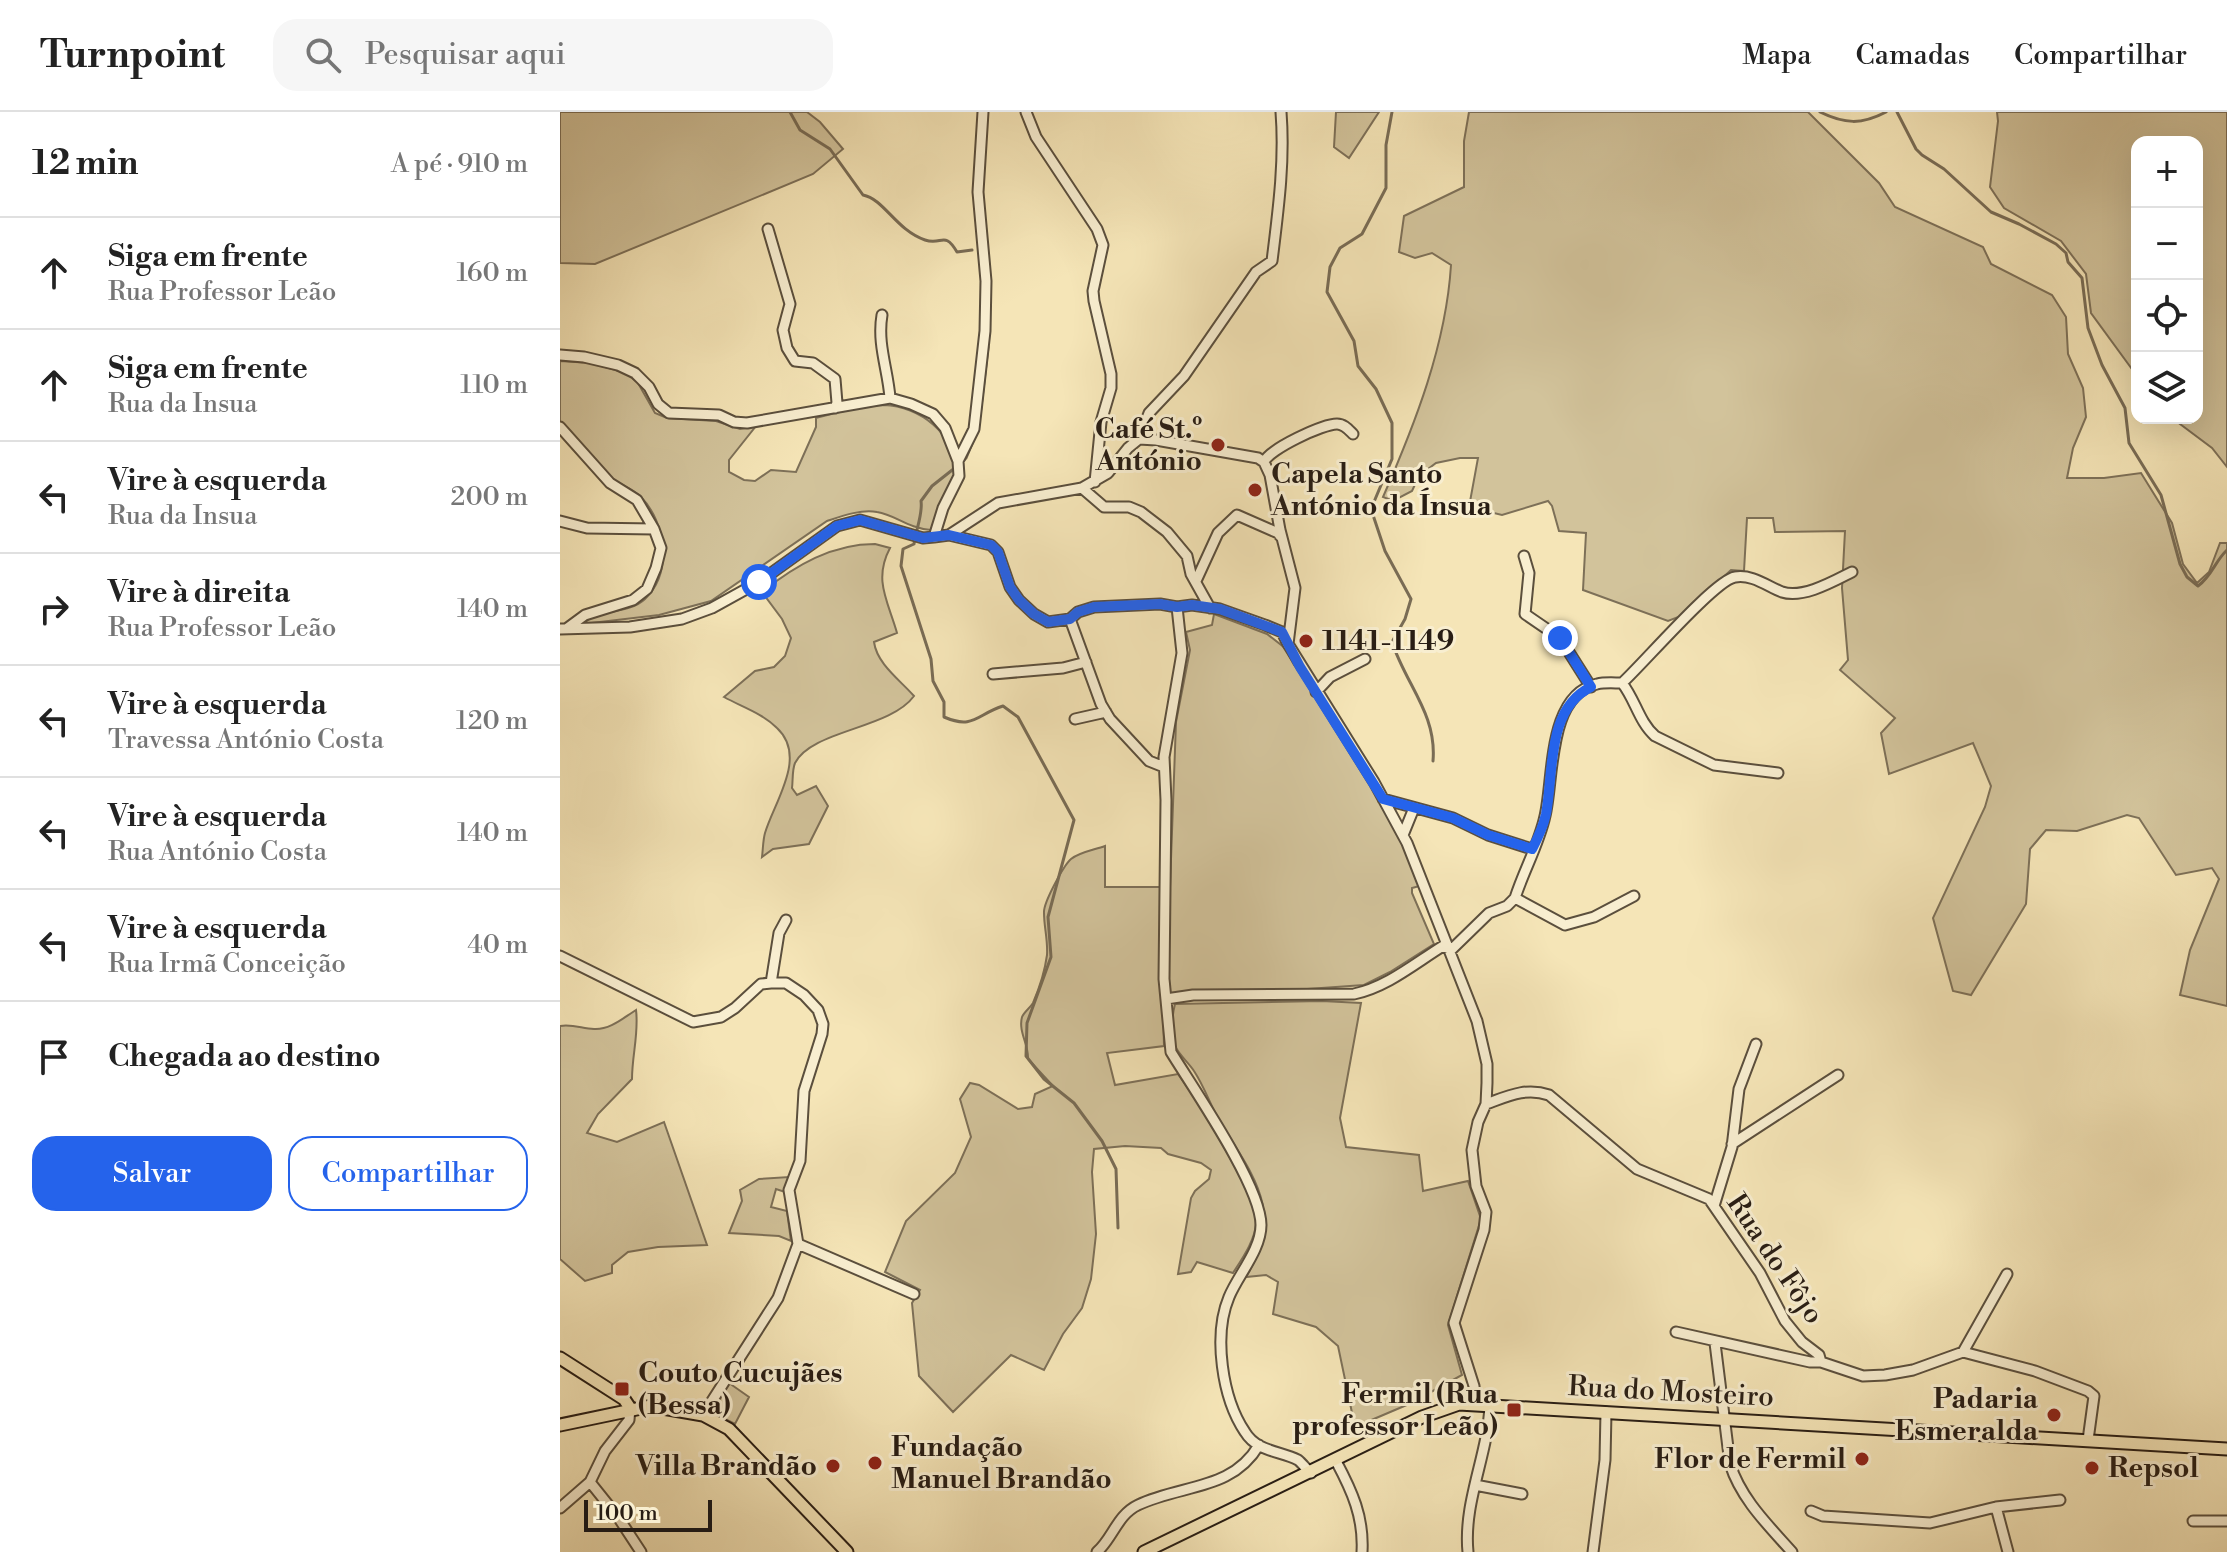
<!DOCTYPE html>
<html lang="pt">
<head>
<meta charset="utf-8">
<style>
	:root { --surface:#fff; --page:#f6f6f6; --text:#222; --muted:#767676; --line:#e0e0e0; --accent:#2563eb }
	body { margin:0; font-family:"Libre Bodoni",serif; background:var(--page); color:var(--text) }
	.controls { position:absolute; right:24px; top:24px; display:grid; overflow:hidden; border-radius:16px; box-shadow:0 8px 32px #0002 }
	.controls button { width:72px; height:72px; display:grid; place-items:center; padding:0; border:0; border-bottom:2px solid var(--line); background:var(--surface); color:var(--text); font:40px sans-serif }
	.scale { position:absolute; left:24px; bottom:20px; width:128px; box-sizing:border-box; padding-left:8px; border:4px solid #281d14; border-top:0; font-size:22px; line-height:28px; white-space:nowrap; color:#281d14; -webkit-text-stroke:6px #f8eed0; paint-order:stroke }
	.stop { position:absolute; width:24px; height:24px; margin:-18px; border:6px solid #2563eb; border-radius:50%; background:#fff }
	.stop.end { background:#2563eb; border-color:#fff; box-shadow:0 2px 8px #0008 }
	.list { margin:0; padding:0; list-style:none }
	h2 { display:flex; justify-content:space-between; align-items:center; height:104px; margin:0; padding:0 32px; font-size:34px }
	h2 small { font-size:26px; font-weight:400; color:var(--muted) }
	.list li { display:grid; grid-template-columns:52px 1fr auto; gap:24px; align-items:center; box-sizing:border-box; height:112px; padding:0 32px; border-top:2px solid var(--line) }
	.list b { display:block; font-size:30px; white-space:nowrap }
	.list p { margin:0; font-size:26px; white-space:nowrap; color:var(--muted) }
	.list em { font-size:26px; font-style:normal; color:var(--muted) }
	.actions { display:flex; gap:16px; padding:24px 32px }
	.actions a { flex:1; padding:18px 0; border:2px solid var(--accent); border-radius:24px; text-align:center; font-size:28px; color:var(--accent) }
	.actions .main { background:var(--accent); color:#fff }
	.icon { flex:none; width:44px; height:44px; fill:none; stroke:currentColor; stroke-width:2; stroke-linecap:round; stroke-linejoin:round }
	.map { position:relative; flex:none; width:1667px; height:1440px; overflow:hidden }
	header { display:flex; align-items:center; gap:48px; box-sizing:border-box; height:112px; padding:0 40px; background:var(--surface); border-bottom:2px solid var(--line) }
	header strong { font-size:38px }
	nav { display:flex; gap:44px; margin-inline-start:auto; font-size:28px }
	.search { width:560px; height:72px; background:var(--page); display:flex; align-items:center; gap:20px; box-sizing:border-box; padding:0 28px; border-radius:24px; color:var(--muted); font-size:30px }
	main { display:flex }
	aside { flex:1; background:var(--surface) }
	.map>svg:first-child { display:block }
	.green { fill:#d2c39b; stroke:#7d7058; stroke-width:2 }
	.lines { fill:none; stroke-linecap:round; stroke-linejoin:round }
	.stream { stroke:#796c55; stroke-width:3 }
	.minor-casing { stroke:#5b4f3d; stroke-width:13 }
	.major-casing { stroke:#281d14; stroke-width:15 }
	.minor { stroke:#f8eed0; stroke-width:9 }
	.major { stroke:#f5e5b7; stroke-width:11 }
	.route { stroke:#2563eb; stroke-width:10 }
	.poi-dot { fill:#8f2418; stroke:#f8eed0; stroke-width:3 }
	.labels { text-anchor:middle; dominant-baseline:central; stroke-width:6; stroke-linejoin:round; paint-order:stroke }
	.poi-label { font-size:28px; font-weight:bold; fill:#281d14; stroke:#f8eed0; text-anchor:end }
	.street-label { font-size:28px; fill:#281d14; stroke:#f8eed0 }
</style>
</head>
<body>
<header>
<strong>Turnpoint</strong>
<div class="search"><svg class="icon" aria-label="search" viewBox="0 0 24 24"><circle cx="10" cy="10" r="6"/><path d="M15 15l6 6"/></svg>Pesquisar aqui</div>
<nav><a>Mapa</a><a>Camadas</a><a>Compartilhar</a></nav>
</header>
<main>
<aside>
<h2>12 min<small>A pé · 910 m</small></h2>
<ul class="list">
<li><svg class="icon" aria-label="ahead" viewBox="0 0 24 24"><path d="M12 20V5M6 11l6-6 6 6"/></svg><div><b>Siga em frente</b><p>Rua Professor Leão</p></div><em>160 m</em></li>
<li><svg class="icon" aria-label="ahead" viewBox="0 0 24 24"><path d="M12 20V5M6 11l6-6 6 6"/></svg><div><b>Siga em frente</b><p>Rua da Insua</p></div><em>110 m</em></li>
<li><svg class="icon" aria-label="left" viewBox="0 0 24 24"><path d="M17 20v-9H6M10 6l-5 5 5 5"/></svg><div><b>Vire à esquerda</b><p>Rua da Insua</p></div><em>200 m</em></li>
<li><svg class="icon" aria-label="right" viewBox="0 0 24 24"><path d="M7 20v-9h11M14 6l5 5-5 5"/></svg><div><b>Vire à direita</b><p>Rua Professor Leão</p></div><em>140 m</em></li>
<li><svg class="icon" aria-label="left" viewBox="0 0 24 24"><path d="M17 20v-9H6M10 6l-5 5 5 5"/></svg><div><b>Vire à esquerda</b><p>Travessa António Costa</p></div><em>120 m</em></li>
<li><svg class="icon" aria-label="left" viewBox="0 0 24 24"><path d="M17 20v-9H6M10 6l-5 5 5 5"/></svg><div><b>Vire à esquerda</b><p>Rua António Costa</p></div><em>140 m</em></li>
<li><svg class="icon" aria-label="left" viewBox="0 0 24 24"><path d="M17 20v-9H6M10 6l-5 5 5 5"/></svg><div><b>Vire à esquerda</b><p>Rua Irmã Conceição</p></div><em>40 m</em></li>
<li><svg class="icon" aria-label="arrive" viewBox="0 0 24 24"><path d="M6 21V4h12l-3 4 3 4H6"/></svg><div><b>Chegada ao destino</b></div></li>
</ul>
<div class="actions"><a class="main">Salvar</a><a>Compartilhar</a></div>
</aside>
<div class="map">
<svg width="1667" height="1440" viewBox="0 0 1667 1440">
	<rect width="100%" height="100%" fill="#f5e5b7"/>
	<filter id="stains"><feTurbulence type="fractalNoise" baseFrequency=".0025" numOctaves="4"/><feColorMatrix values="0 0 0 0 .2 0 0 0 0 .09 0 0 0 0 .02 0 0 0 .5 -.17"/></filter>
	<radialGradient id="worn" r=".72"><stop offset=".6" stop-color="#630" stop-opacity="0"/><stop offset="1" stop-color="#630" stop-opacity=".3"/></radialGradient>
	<path class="green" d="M0,0H247L260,10L283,37L253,62L35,152L0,151Z
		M776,0H819L789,46L774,35Z
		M909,0H1248L1319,71L1335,95L1423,135L1431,152L1492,183L1506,205L1508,242L1523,276L1526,305L1513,336L1507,366H1544L1581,361L1612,411L1623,452L1637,471L1649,460L1660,431H1667V894L1620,883L1630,838L1659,767L1652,756L1616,763L1579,706L1567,703L1517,719L1486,718L1470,737L1466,792L1411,883L1393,879L1373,806L1425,695L1431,674L1413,631L1329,662L1321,621L1335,606L1280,558L1288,548L1282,476L1285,419L1215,420L1213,406H1187L1184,459L1171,458L1121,504L1108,509L1023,478L1026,421L999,419L992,394L988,389L942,403L909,395L918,346H900L876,351L859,364L852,379L833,389L823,385C855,312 886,233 891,153L872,141L855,146L839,140L844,104L904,75V29Z
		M1437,0H1667V355L1652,336L1612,306H1637V30H1577V264L1531,201L1526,162L1501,129L1444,96L1430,75L1438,9Z
		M0,249L31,251L66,261L78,271L95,301L107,306L156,309L180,317L196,314L169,348V360L184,368L195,369L211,358L236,360L256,315V306C275,301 304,293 324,293C359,294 397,322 395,360C393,376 376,401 371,418C347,416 336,403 317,400C301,397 282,404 267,409L151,489L99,503L23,512C38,496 68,503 85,487C113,460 106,411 81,385C72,376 60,373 50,365C31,349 20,326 0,311Z
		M315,432L330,436C313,468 328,489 337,521L314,530C317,552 340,568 354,584C330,617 252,618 235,651C232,658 233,669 232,676L237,683L256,674L268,694L249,732L213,737L202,745C203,737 203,728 205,721C214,690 248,645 217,616C202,601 182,595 164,585L195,559L214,555L225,544L231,526L222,507L202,480C236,453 272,432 315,432Z
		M654,502L707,522L725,536L734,553L763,591L817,675L863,773L852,776V781L874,832L830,860L804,873L719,879L609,881V802L616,610L630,538L626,520L652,513Z
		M545,734V775H600L604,934L547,941L555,973L618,962C636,987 696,1082 696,1110C696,1127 682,1147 673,1161L637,1150L631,1160L618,1162L631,1086L635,1079L649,1067L651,1058L641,1051L608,1042L601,1036L565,1034L534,1037L532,1060L536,1122L531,1167L522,1196L503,1222L484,1258L451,1243L393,1300L359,1264L352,1191L360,1178L325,1160L346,1109L395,1061L411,1025L400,987L410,971L419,973L458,997L472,995L475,982L493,974L468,947C469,933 458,920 462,905C464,900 470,896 473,891C479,877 485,858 487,843C488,828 484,815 484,801C483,791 504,753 511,747C520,740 534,738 545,734Z
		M762,889L801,891L780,1006L786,1035L859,1043L863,1079L908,1069L921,1107L888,1213L902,1263L849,1292L795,1315L778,1234L756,1215L713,1202L718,1170L706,1163L686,1165C725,1098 694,1066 659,1008C650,992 644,974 634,959C629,951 619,943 615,934C610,922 612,904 615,892Z
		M76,898C79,921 72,943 72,967L38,1002L27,1021L57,1030L104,1010L147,1133L98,1135L68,1140L52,1153V1161L25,1169L0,1147V914C12,912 21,916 34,917C50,918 63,906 76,898Z
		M229,1065L225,1080L216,1077L211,1095L227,1099L231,1129L219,1124L169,1121L182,1089L180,1078L199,1067Z
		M169,1271L189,1285L175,1312L149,1299Z"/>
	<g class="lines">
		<path class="stream" d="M230,0L240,18L270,37L303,83C324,87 336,118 365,128C382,134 384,118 397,140L412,138
			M832,0L826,33V76L802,122L780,136L770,155L767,180L794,229L798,254L816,277L832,311V347L811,397L825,439L851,487L845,507L832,530C846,573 877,602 873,649
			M1260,0C1284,12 1302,13 1326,0
			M1337,0L1356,37L1362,43L1384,57L1431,100L1459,112L1496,132L1506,141L1508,150L1522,166L1528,216L1542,253L1565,296L1569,331L1601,383L1620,452L1627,465L1638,474C1652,464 1655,449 1667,438
			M420,303L428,235
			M402,350L406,346L416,322
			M396,355L372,374L361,389C363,402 356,417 354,432L343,437L341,454L371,547L373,569L384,590V605C414,618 417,602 443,594L458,605L514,708L488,805L491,845L467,911L466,944L484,967L514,991L542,1029L556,1057L558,1116"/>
		<defs>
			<path id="minor" d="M466,0L476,25L537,117L543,133L533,179L534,189L551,262V276L541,310L535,370
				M208,117L230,192L223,218L227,236L235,249L253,251L275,267L277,291L275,296
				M322,203C317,232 328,258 330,286
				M0,243L24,245L58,253L75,261L89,275L98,292L109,301L159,303L174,310L187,311L330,286L351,292L373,302L385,316L398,349L399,364L383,396L374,425
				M0,315L50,371L77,388L94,417L101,436L96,456L87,477L73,488L25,503L6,517
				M579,327L589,301L624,264L696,160L712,149C718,100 725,50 721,0
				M398,349L414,317L425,219L426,169L418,80L423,0
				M704,350C709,337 763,312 777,312C784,312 788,317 793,322
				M522,376L544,395H569L581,400L607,420L627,444L631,462L650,496
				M0,409L27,416L94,417
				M389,423L431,433L438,440L450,475L459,488L474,502L488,510L510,507L518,500L534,495L600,492L617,495L632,493L660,497L705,513L722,520L728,532
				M964,444L969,461L965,502L1000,526L1031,575
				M636,469L658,421L677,403L718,421L720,424
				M617,495L622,541L604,645L606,688L604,867L611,940C633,976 701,1074 701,1113C701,1138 678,1163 669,1185C653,1223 662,1286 685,1320C697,1340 721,1339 738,1348C742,1351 747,1358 751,1361
				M510,507L541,592L550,607L589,649L604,655
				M0,517L70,515L122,507L152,496L199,470L277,414L300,408L363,426L374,425L389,423L438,391L522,376L548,361L568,336L579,327L596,328L698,346L704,350L710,363L720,418L735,476L728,532L814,670L847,731L917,909L927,952V971L926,992L918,1010L912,1038L916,1074L926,1100L924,1118L894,1211L914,1274L916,1292
				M433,562L503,556L526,550
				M1062,571C1075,587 1079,610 1095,624L1154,653L1218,661
				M756,580L770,565L805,547
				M515,607L546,600
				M823,687L893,706L928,723L972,737
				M843,723L854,696
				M955,786L1005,813L1034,805L1074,784
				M0,844L133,910L161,905L175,896L201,872L211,871
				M606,887L633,883L794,882C827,875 854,852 883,834L891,838L929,801L947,794L955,786C964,758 979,732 985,704C994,667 987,583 1037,572C1045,570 1054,571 1062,571C1082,553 1155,468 1175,465C1192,462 1207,474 1222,480C1243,487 1274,469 1292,460
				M926,992C948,984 966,975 989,983L1077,1057L1149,1087L1200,1161L1225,1209L1242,1230L1259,1243L1261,1250L1303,1264L1325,1263L1353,1258L1403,1240L1475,1259L1528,1279L1534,1284L1528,1328
				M1172,1032L1278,963
				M1154,1094L1172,1035L1179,977L1196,932
				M238,1132L354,1182
				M1116,1220L1250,1250H1261
				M1155,1231L1170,1352C1181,1387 1208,1413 1232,1440
				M1403,1240L1447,1162
				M143,1303L218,1186L238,1132L229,1078L240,1049L244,979L262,922L263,912L258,898L244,883L226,871H211L219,821L226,808
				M776,1349C792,1379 804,1405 802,1440
				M30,1370L58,1405L81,1440
				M915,1373L962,1382
				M1436,1395L1448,1440
				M0,1396L30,1370L45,1339L69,1308L70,1296
				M1251,1399L1263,1404L1370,1411L1436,1395L1500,1388
				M1633,1409H1667
				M537,1440C553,1426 557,1403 578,1393C622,1372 672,1379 699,1333
				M908,1440C903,1390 928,1343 930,1293
				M1033,1440L1045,1348L1046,1300"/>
			<path id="major" d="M0,1246L64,1287L70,1296
				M0,1313L91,1294L143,1303L169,1317L287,1440
				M584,1440L862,1305L899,1292L1667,1337"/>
		</defs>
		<use href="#minor" class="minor-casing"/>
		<use href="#major" class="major-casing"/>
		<use href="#minor" class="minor"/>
		<use href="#major" class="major"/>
	</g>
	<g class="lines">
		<path class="route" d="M199,470L277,414L300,408L363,426L389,423L431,433L438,440L450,475L459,488L474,502L488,510L510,507L518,500L534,495L600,492L617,495L632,493L660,497L722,520L740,555L823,687L893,706L928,723L972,737C978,726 983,715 986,702C994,660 986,597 1031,575L1000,526"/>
	</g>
	<g class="poi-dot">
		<circle cx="658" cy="333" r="8"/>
		<circle cx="695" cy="378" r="8"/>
		<circle cx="746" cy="529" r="8"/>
		<rect x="54" y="1269" width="16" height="16" rx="4"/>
		<rect x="946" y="1290" width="16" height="16" rx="4"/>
		<circle cx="1494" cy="1303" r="8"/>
		<circle cx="1302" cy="1347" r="8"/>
		<circle cx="315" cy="1351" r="8"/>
		<circle cx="273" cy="1354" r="8"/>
		<circle cx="1532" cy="1356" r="8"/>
	</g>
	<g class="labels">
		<g class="poi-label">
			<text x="642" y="317">Café St.º<tspan x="642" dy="32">António</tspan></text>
			<text x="711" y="362" text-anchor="start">Capela Santo<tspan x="711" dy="32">António da Ínsua</tspan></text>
			<text x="762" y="529" text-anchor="start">1141-1149</text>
			<text x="78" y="1261" text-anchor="start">Couto Cucujães<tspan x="78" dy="32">(Bessa)</tspan></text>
			<text x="938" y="1282">Fermil (Rua<tspan x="938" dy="32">professor Leão)</tspan></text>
			<text x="1478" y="1287">Padaria<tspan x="1478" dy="32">Esmeralda</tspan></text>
			<text x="331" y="1335" text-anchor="start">Fundação<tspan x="331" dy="32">Manuel Brandão</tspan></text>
			<text x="1286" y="1347">Flor de Fermil</text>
			<text x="257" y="1354">Villa Brandão</text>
			<text x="1548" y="1356" text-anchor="start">Repsol</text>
		</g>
		<g class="street-label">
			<text transform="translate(1215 1147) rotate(56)">Rua do Fôjo</text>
			<text transform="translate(1111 1280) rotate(3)">Rua do Mosteiro</text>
		</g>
	</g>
	<rect width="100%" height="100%" filter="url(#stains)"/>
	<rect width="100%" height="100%" fill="url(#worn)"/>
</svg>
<div class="controls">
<button>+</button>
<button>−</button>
<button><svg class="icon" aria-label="locate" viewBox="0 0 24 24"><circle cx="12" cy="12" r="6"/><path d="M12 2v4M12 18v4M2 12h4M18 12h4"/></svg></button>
<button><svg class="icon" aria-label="layers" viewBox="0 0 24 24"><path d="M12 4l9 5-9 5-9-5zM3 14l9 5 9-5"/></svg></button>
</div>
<div class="scale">100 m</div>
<div class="stop" style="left:199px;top:470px"></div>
<div class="stop end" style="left:1000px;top:526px"></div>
</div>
</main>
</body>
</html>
